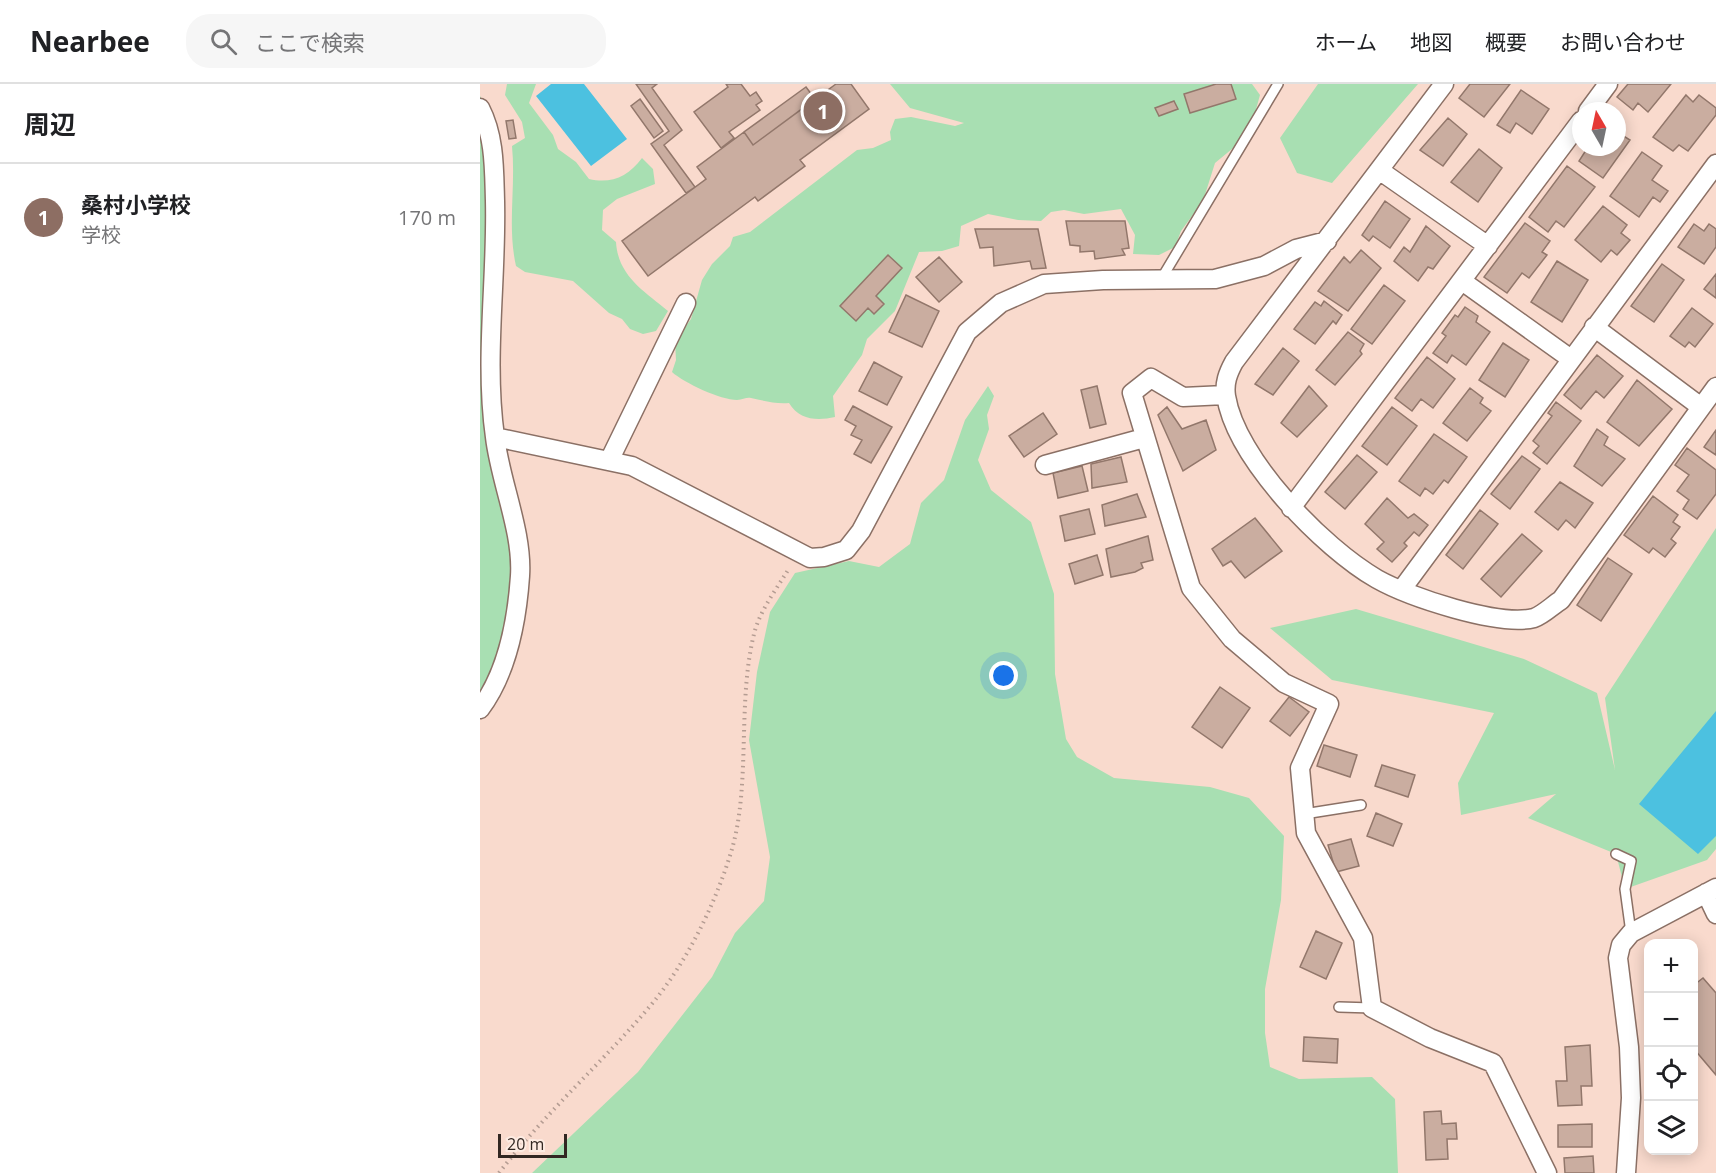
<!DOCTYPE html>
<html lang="ja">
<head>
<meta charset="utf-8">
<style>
	:root { --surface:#fff; --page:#f6f6f6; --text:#202124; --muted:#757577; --line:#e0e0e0; --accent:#db2777 }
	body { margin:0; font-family:"Open Sans","Noto Sans JP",sans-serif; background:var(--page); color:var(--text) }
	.controls { position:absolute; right:18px; bottom:18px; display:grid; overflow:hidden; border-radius:12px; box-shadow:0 3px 15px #0003 }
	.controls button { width:54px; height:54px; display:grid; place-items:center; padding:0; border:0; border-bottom:2px solid var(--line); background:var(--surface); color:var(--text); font:30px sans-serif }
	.compass { position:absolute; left:1092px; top:18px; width:54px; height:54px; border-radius:50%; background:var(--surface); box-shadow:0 3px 15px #0003; rotate:351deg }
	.scale { position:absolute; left:18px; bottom:15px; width:69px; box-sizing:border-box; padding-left:6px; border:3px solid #322722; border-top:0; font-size:16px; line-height:21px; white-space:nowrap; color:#322722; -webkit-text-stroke:4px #fdebe2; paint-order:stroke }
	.you { position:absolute; left:524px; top:592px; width:21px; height:21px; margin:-15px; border:4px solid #fff; border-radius:50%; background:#1a73e8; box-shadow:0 0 0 9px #1a73e833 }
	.badge { display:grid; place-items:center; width:39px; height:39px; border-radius:50%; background:var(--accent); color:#fff; font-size:20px; font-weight:700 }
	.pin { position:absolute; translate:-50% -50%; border:3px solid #fff; box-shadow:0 2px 6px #0006 }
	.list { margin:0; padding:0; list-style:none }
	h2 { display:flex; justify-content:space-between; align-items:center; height:78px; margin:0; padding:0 24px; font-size:26px }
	h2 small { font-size:20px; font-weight:400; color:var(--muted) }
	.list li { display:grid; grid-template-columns:39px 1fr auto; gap:18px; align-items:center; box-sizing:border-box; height:108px; padding:0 24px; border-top:2px solid var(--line) }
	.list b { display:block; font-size:22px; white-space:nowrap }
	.list p { margin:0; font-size:20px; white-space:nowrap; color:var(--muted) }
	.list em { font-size:20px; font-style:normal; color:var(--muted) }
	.icon { flex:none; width:33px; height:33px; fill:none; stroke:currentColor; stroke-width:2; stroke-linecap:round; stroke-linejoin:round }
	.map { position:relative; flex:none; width:1236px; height:1089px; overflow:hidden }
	header { display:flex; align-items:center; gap:36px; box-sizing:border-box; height:84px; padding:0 30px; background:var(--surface); border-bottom:2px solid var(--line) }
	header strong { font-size:28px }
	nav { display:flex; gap:33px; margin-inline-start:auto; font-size:21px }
	.search { width:420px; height:54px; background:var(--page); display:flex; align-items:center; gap:15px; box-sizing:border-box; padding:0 21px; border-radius:24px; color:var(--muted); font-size:22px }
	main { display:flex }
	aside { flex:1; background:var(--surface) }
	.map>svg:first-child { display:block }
	.green { fill:#a8dfb2 }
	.water { fill:#4cc1e0 }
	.building { fill:#caada0; stroke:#92776b; stroke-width:1.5 }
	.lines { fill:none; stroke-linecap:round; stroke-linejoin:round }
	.service-casing { stroke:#8b7065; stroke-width:12 }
	.minor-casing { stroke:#8b7065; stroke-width:21 }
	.path { stroke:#b49c92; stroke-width:4; stroke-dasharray:1.5 4.5; stroke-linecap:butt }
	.service { stroke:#fff; stroke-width:9 }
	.minor { stroke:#fff; stroke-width:18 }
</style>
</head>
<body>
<header>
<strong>Nearbee</strong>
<div class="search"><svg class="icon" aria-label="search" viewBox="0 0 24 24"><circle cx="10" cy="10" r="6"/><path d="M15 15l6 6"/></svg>ここで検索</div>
<nav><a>ホーム</a><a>地図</a><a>概要</a><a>お問い合わせ</a></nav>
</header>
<main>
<aside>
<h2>周辺<small></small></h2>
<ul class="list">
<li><span class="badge" style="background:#8d6e63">1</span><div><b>桑村小学校</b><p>学校</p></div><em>170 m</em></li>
</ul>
</aside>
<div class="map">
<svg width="1236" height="1089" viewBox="0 0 1236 1089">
	<rect width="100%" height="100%" fill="#f9dacd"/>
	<path class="green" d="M27,0H56L49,19L73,51L78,65L96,78L109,95C131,100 148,93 162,74L173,85L175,100L137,115L123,126L122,146L136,158C138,192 164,207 188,227L176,247L163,250L150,245L142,235L129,229L93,197L45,188L36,182C27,142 36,103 32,62L45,54L42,38L25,11Z
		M410,0H772L780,11L775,29L758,60L735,79L723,117L701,147L695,163L679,171L653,170L655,151L641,125L604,130L584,126L571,128L561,137L538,136L508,130L481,142L479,162L462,167L439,168L415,227L387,255L382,271L353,312L355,333C337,337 319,336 309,319C295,320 285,317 271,314C266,313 263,316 257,316C241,316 204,299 192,288L196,276L195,257L211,235L222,196L232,180L250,162L253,153L270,148L377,66L393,64L411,56L410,48L415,35L431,33L475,42L484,39L430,24Z
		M838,0H938L852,99L817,89L800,54Z
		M0,12L3,17L10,352L40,488L26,546L6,602L0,608Z
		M508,302L514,312L507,331L509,345L498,376L511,406L551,438L574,510L575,590L586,655L597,673L634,694L730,703L769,714L804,752L801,816L785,905V949L790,983L819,995L892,993L915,1015L918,1089H52L158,988L232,893L255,849L284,817L290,773L269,656L277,588L290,528L315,489L369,477L399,483L430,460L441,419L464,396L485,336Z
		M1236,444V765L1227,776L1145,805L1136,770L1048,734L1076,710L981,731L978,699L1014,629L852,596L790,544L876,525L1044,575L1117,609L1135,686L1125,614Z"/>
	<path class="water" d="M71,0H104L147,55L111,82L56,12Z
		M1236,627V752L1218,770L1159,720Z"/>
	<path class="building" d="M156,0H177L172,4L202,46L184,61L215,103L206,109L171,60L189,47Z
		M246,0H261L270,12L276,8L282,17L276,21L280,26L249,48L254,54L241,64L214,28L248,3Z
		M356,0H371L389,25L320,76L325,82L278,117L275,113L168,192L142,157L226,95L217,83L264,48L273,61Z
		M736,0H751L756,15L710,29L704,10Z
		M990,0H1030L1004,33L979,14Z
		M1148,0H1191L1168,28L1158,19L1153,26L1137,13Z
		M326,3L335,15L273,61L264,48Z
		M1041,6L1069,25L1052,50L1036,39L1030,49L1017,41Z
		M1206,11L1213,18L1219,11L1236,24V31L1208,67L1199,61L1193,67L1173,53Z
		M160,15L183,47L174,54L151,22Z
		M694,17L698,25L679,32L675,24Z
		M968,34L987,50L963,82L940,66Z
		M33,36L36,54L29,55L26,37Z
		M1137,48L1150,56L1123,94L1099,77L1108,63H1137Z
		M999,65L1022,84L998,118L971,98Z
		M1162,68L1182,82L1172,96L1188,107L1180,118L1173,113L1159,133L1130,112Z
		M1087,82L1115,103L1084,143L1076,137L1068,148L1049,133Z
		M905,117L930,135L910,164L893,152L889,157L882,151Z
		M1123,122L1147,141L1141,149L1150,156L1137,171L1131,166L1121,178L1095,156Z
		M586,137H645L649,164L642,165L645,171L615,175L614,167L600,168V162L590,161Z
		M1045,139L1070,157L1062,168L1067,171L1049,194L1042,189L1027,209L1004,193Z
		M1214,140L1224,147L1229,140L1236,145V163L1224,180L1198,163Z
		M946,142L970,162L953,185L948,183L938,197L914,177L924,163L930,168Z
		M495,145H558L566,184L552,185L550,177L514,182L513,163L500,164Z
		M881,166L901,184L868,227L838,207L864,173L870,179Z
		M408,171L422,184L396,212L404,220L394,230L388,224L376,237L360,222Z
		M459,173L482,198L459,218L436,193Z
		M1077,177L1108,196L1082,238L1051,218Z
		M1182,180L1204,196L1174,238L1151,222Z
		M1236,190V214L1224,205Z
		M904,201L925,217L892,260L871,245Z
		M426,211L459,227L442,263L409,248Z
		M844,217L862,231L856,240L853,237L835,260L814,245L835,218L841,222Z
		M985,223L998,232L996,238L1010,248L986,281L972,271L967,279L953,269L966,252L962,249L975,231L978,233Z
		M1212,224L1233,240L1215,263L1209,258L1205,263L1190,252Z
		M868,248L884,260L880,267L882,270L855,301L836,286Z
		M1023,259L1049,276L1025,313L999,296Z
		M803,264L819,277L793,311L775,300Z
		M1117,271L1143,292L1124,314L1116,307L1101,325L1084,311Z
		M947,273L975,295L953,324L941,315L932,327L915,314Z
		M394,278L422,293L407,321L379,307Z
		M1157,296L1192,325L1159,362L1127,338Z
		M617,302L626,340L610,344L601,306Z
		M829,302L847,322L817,353L801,339Z
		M990,304L1003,314L1000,319L1011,327L987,357L963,339Z
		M1076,318L1101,337L1067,380L1053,369L1059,362L1053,357L1072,332L1068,329Z
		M373,322L412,343L391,379L374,370L382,356L371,351L376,342L365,336Z
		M687,323L702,345L726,336L736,366L703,387L678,331Z
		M912,323L937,342L907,381L882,362Z
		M563,329L577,350L544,373L529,352Z
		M1117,345L1128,353L1124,361L1145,375L1122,402L1094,382Z
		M1236,346V371L1224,363Z
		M954,350L987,373L968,399L964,396L953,410L945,404L940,412L919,397Z
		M1207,364L1236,386V410L1217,435L1203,425L1209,416L1197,407L1209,391L1195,381Z
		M877,371L897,388L865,425L845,408Z
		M1042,372L1060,385L1030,425L1011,410Z
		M641,373L647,398L612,404L611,380Z
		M602,382L608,407L578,414L573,389Z
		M1080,398L1113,419L1095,444L1086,436L1078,446L1055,428Z
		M657,410L666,433L625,442L622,421Z
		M1173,412L1198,431L1193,438L1200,443L1191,455L1196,459L1185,473L1173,464L1169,469L1144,451Z
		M907,414L928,434L934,430L948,441L939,452L934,448L924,459L927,462L912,478L897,465L904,458L885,440Z
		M609,425L615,450L585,457L580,432Z
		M1000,426L1018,440L983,485L966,471Z
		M775,434L802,467L765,494L751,477L743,482L732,465Z
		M1042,450L1062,467L1021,513L1001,495Z
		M668,452L673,476L661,479L663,484L655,488L631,493L626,465Z
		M617,471L623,491L595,500L589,480Z
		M1128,474L1152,490L1121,537L1097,521Z
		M740,603L770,624L742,664L712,643Z
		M809,613L829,628L810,652L790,637Z
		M844,661L877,671L870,693L837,682Z
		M902,681L935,691L928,713L895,702Z
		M896,729L922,740L913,762L887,752Z
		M871,755L879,782L856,788L848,761Z
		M836,847L862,859L846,895L820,883Z
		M1223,894L1236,909V991L1214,965V901Z
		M824,953L858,955L857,979L823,977Z
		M1110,961L1112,1002H1101L1102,1021L1078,1022L1076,997H1087L1085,963Z
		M961,1027L962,1040L976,1039L977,1055H967L968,1075L946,1076L944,1028Z
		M1112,1040V1063H1078V1041Z
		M1113,1072L1114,1089H1085L1084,1074Z"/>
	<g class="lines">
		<defs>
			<path id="service" d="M680,197L798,0
				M824,730L881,721
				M1136,770L1151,777L1145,805L1151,849
				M859,923L892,924"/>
			<path id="minor" d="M964,0L754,278C748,289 744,299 746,312C756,375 843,464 897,495C929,513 1019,543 1054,534C1063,531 1073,521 1081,516L1236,303
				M0,24C15,53 14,85 15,117C17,195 4,275 15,353C20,397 43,448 40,492C37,536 27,589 0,625
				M1108,27L1128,0
				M899,86L1008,162
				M982,197L1091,275
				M1114,243L1221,323
				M745,311L703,313L671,294L652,309L711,504L752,555L804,599L849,620L820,684L826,749L883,854L892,924L950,954L1013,979L1067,1089
				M15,353L152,382L330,474L344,473L366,466L381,447L487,248L521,219L564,200L623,196L735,195L784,182L816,165L847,157
				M129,377L206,219
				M565,381L664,354
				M811,424L1101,37
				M922,505L1236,80
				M1226,809L1236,830
				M1146,1089L1151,1014L1149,963L1138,874L1141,861L1151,849L1236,804"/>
		</defs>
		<use href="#service" class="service-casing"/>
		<use href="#minor" class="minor-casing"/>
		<path class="path" d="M19,1089C65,1029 122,979 171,921C207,878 236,819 252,765C271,698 257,619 274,550C280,526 296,506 308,486"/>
		<use href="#service" class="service"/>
		<use href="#minor" class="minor"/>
	</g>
</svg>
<div class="controls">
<button>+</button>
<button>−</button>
<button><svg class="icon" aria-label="locate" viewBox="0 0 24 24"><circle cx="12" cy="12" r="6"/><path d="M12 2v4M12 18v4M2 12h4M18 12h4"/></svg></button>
<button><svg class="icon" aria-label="layers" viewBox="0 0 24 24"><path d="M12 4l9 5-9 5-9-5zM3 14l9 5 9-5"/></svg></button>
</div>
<svg class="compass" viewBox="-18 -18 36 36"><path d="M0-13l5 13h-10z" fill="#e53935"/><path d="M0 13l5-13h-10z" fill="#757577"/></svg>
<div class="scale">20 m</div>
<div class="you"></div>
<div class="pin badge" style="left:343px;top:27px;background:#8d6e63">1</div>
</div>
</main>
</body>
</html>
